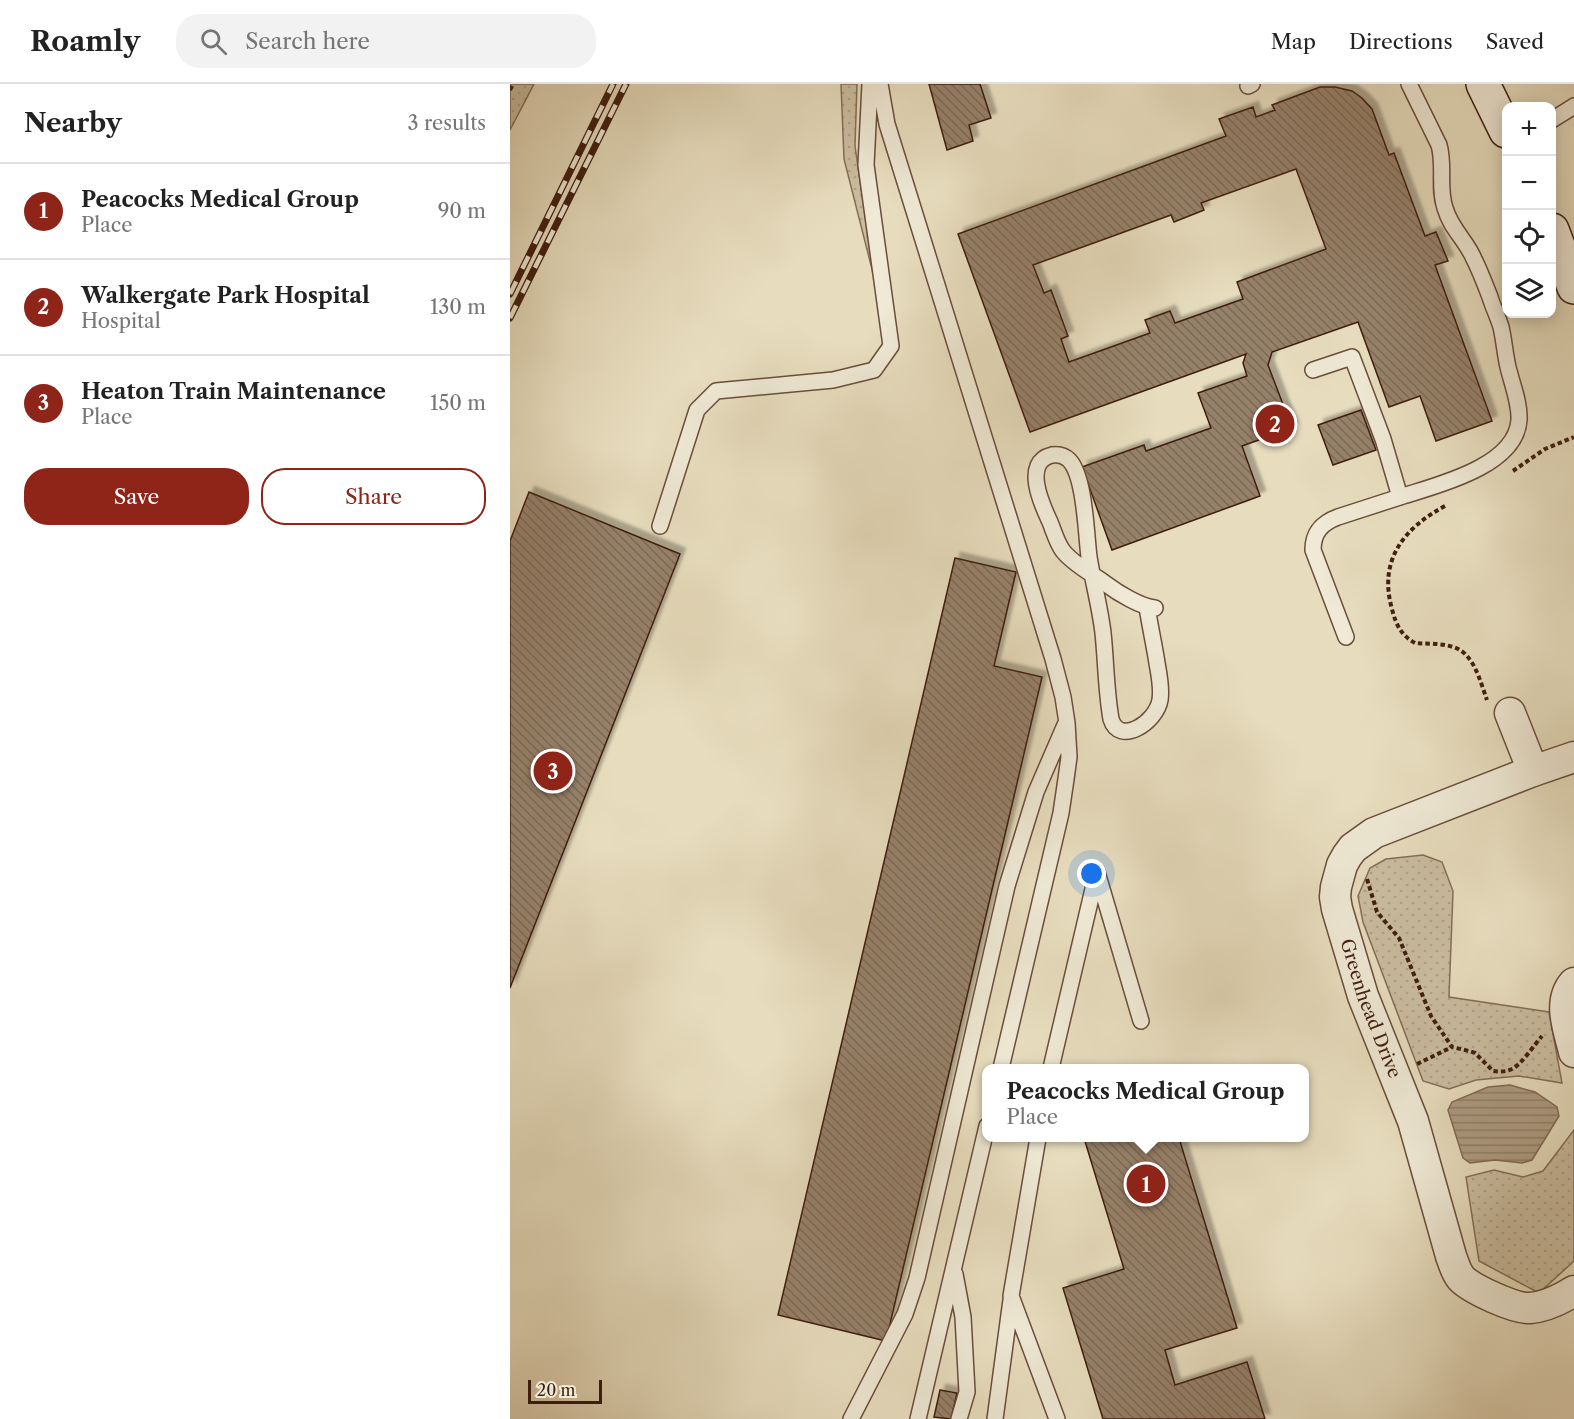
<!DOCTYPE html>
<html lang="en">
<head>
<meta charset="utf-8">
<style>
	:root { --surface:#fff; --page:#f2f2f2; --text:#222; --muted:#767676; --line:#e0e0e0; --accent:#8f2418 }
	body { margin:0; font-family:"Libre Caslon Text",serif; background:var(--page); color:var(--text) }
	.controls { position:absolute; right:18px; top:18px; display:grid; overflow:hidden; border-radius:12px; box-shadow:0 3px 15px #0003 }
	.controls button { width:54px; height:54px; display:grid; place-items:center; padding:0; border:0; border-bottom:2px solid var(--line); background:var(--surface); color:var(--text); font:30px sans-serif }
	.scale { position:absolute; left:18px; bottom:15px; width:74px; box-sizing:border-box; padding-left:6px; border:3px solid #3f1e0f; border-top:0; font-size:16px; line-height:21px; white-space:nowrap; color:#3f1e0f; -webkit-text-stroke:4px #efe9d5; paint-order:stroke }
	.you { position:absolute; left:582px; top:790px; width:21px; height:21px; margin:-15px; border:4px solid #fff; border-radius:50%; background:#1a73e8; box-shadow:0 0 0 9px #1a73e833 }
	.badge { display:grid; place-items:center; width:39px; height:39px; border-radius:50%; background:var(--accent); color:#fff; font-size:20px; font-weight:700 }
	.pin { position:absolute; translate:-50% -50%; border:3px solid #fff; box-shadow:0 2px 6px #0006 }
	.popup { position:absolute; left:472px; top:980px; width:327px; height:78px; box-sizing:border-box; display:grid; place-content:center; border-radius:12px; background:var(--surface); filter:drop-shadow(0 2px 4px #0005); font-size:20px; white-space:nowrap; color:var(--muted) }
	.popup b { font-size:22px; color:var(--text) }
	.popup::after { content:''; position:absolute; left:50%; top:100%; margin-left:-12px; border:12px solid transparent; border-top-color:var(--surface) }
	.list { margin:0; padding:0; list-style:none }
	h2 { display:flex; justify-content:space-between; align-items:center; height:78px; margin:0; padding:0 24px; font-size:26px }
	h2 small { font-size:20px; font-weight:400; color:var(--muted) }
	.list li { display:grid; grid-template-columns:39px 1fr auto; gap:18px; align-items:center; box-sizing:border-box; height:96px; padding:0 24px; border-top:2px solid var(--line) }
	.list b { display:block; font-size:22px; white-space:nowrap }
	.list p { margin:0; font-size:20px; white-space:nowrap; color:var(--muted) }
	.list em { font-size:20px; font-style:normal; color:var(--muted) }
	.actions { display:flex; gap:12px; padding:18px 24px }
	.actions a { flex:1; padding:14px 0; border:2px solid var(--accent); border-radius:24px; text-align:center; font-size:21px; color:var(--accent) }
	.actions .main { background:var(--accent); color:#fff }
	.icon { flex:none; width:33px; height:33px; fill:none; stroke:currentColor; stroke-width:2; stroke-linecap:round; stroke-linejoin:round }
	.map { position:relative; flex:none; width:1064px; height:1335px; overflow:hidden }
	header { display:flex; align-items:center; gap:36px; box-sizing:border-box; height:84px; padding:0 30px; background:var(--surface); border-bottom:2px solid var(--line) }
	header strong { font-size:28px }
	nav { display:flex; gap:33px; margin-inline-start:auto; font-size:21px }
	.search { width:420px; height:54px; background:var(--page); display:flex; align-items:center; gap:15px; box-sizing:border-box; padding:0 21px; border-radius:24px; color:var(--muted); font-size:22px }
	main { display:flex }
	aside { flex:1; background:var(--surface) }
	.map>svg:first-child { display:block }
	.grass { fill:url(#grass-dots); stroke:#846e58; stroke-width:1.5 }
	.water { fill:url(#water-rules); stroke:#826a54; stroke-width:1.5 }
	.building { fill:url(#building-back-hatch); stroke:#3f1e0f; stroke-width:1.5; fill-rule:evenodd; filter:url(#shadow) }
	.lines { fill:none; stroke-linecap:round; stroke-linejoin:round }
	.lane-casing { stroke:#694e3b; stroke-width:18 }
	.street-casing { stroke:#694e3b; stroke-width:33 }
	.secondary-casing { stroke:#3f1e0f; stroke-width:36 }
	.path { stroke:#3f1e0f; stroke-width:4; stroke-dasharray:4.5 3; stroke-linecap:butt }
	.lane { stroke:#efe9d5; stroke-width:15 }
	.street { stroke:#efe9d5; stroke-width:30 }
	.secondary { stroke:#efe9d5; stroke-width:33 }
	.rail-casing { stroke:#3f1e0f; stroke-width:7 }
	.rail { stroke:#efe9d5; stroke-width:4.5; stroke-dasharray:14; stroke-linecap:butt }
	.labels { text-anchor:middle; dominant-baseline:central; stroke-width:5; stroke-linejoin:round; paint-order:stroke }
	.street-label { font-size:18px; fill:#3f1e0f; stroke:#efe9d5 }
</style>
</head>
<body>
<header>
<strong>Roamly</strong>
<div class="search"><svg class="icon" aria-label="search" viewBox="0 0 24 24"><circle cx="10" cy="10" r="6"/><path d="M15 15l6 6"/></svg>Search here</div>
<nav><a>Map</a><a>Directions</a><a>Saved</a></nav>
</header>
<main>
<aside>
<h2>Nearby<small>3 results</small></h2>
<ul class="list">
<li><span class="badge">1</span><div><b>Peacocks Medical Group</b><p>Place</p></div><em>90 m</em></li>
<li><span class="badge">2</span><div><b>Walkergate Park Hospital</b><p>Hospital</p></div><em>130 m</em></li>
<li><span class="badge">3</span><div><b>Heaton Train Maintenance</b><p>Place</p></div><em>150 m</em></li>
</ul>
<div class="actions"><a class="main">Save</a><a>Share</a></div>
</aside>
<div class="map">
<svg width="1064" height="1335" viewBox="0 0 1064 1335">
	<defs>
		<pattern id="grass-dots" width="8" height="8" patternUnits="userSpaceOnUse" patternTransform="scale(1.5)"><rect width="8" height="8" fill="#cabda0"/><path d="M2 2h.1M6 6h.1" fill="none" stroke="#afa289" stroke-width="1.8" stroke-linecap="round"/></pattern>
		<pattern id="water-rules" width="6" height="5" patternUnits="userSpaceOnUse" patternTransform="scale(1.5)"><rect width="6" height="5" fill="#ae9c82"/><path d="M0 2.5h6" fill="none" stroke="#8f7f69"/></pattern>
		<pattern id="building-back-hatch" width="6" height="6" patternUnits="userSpaceOnUse" patternTransform="scale(1.5)"><rect width="6" height="6" fill="#96816a"/><path d="M-1 5l2 2M0 0l6 6M5-1l2 2" fill="none" stroke="#7c6956"/></pattern>
		<filter id="shadow"><feDropShadow dx="5.5" dy="-5.5" stdDeviation="1.5" flood-color="#0004"/></filter>
	</defs>
	<rect width="100%" height="100%" fill="#e7ddbe"/>
	<filter id="stains"><feTurbulence type="fractalNoise" baseFrequency=".00333" numOctaves="4"/><feColorMatrix values="0 0 0 0 .2 0 0 0 0 .09 0 0 0 0 .02 0 0 0 .5 -.17"/></filter>
	<radialGradient id="worn" r=".72"><stop offset=".6" stop-color="#630" stop-opacity="0"/><stop offset="1" stop-color="#630" stop-opacity=".3"/></radialGradient>
	<path class="grass" d="M0,0H24L0,46Z
		M331,0H347L345,62L364,193L334,75Z
		M913,771L932,778L943,807L939,913L1039,928L1052,999L1009,992L966,996L939,1005L913,997L853,838L848,812L860,784L876,775Z
		M1064,1046V1177L1029,1209L969,1177L956,1093L984,1086L1013,1093L1033,1087Z"/>
	<path class="water" d="M1000,1001L1025,1008L1047,1023L1049,1032L1022,1076L1012,1079L985,1076L960,1079L953,1074L938,1026L942,1018L978,1003Z"/>
	<path class="building" d="M419,0H470L481,34L459,41L463,57L437,66Z
		M810,3H825L842,7L852,14L862,25L879,71L884,69L915,152L926,148L938,177L925,181L982,337L926,357L910,312L879,323L848,238L762,268L758,281L782,344L732,362L750,412L602,466L572,383L634,361L636,367L701,344L688,309L737,292L733,279L736,270L520,348L448,150L716,52L709,35L743,23L746,33L765,26L762,21ZM786,85L816,165L727,198L733,215L665,239L660,227L635,236L640,249L559,278L551,255L558,252L541,206L534,209L523,181L661,131L664,138L694,126L691,119Z
		M851,326L866,366L823,381L808,341Z
		M19,408L170,470L0,904V457Z
		M445,474L506,488L484,582L532,593L376,1257L268,1231Z
		M574,1054H669L727,1244L655,1266L665,1301L737,1278L755,1335H593L553,1204L614,1185Z
		M430,1306L447,1309L441,1335L424,1333Z"/>
	<g class="lines">
		<defs>
			<path id="lane" d="M370,0L377,40L543,575L553,613L557,639L559,673L556,695L551,729L491,984
				M738,2L742,0
				M1042,36L1064,22
				M803,286L842,273L873,355L890,413
				M150,442L187,326L206,307L323,296L364,286L381,262L356,81L360,0
				M637,523C640,542 644,560 647,579C649,591 652,604 650,616C646,639 609,662 601,635C596,607 596,577 593,549C590,523 583,498 579,473C576,450 575,392 559,376C554,371 548,370 542,371C512,378 532,421 540,438C544,448 547,459 553,467C564,481 583,490 596,500C608,509 631,523 645,524
				M836,553L803,466C803,448 812,439 828,433C850,426 872,419 893,412C928,401 1006,382 1009,336C1010,319 1002,300 998,283C995,270 994,256 991,243C988,233 983,223 980,213C975,200 970,187 964,175C956,156 941,145 935,124C928,104 935,82 929,61L899,0
				M541,984L587,788L631,937
				M528,1054L501,1212L547,1335
				M445,1190L453,1233L457,1308L449,1335
				M341,1335L395,1230L407,1194L497,802L526,708L555,641
				M408,1335L477,1042
				M485,1335L501,1216"/>
			<g id="street">
				<path d="M1000,629L1023,687"/>
				<path id="s1" d="M1064,673L1023,687L864,749L843,764L837,772L832,781L826,803L825,813L827,825L853,912L903,1037L941,1172C944,1180 946,1188 951,1194C961,1205 1005,1225 1020,1224C1035,1223 1051,1215 1064,1207"/>
				<path d="M1064,899C1047,918 1059,946 1064,968"/>
			</g>
			<path id="secondary" d="M973,0L996,47
				M1042,146L1064,203"/>
		</defs>
		<use href="#lane" class="lane-casing"/>
		<use href="#street" class="street-casing"/>
		<use href="#secondary" class="secondary-casing"/>
		<path class="path" d="M0,6L3,0
			M1003,387L1035,365L1064,353
			M935,422C894,444 868,476 882,525C886,541 891,551 905,559C917,560 931,559 943,563C964,569 970,597 977,616
			M857,795L867,828L889,854L921,932L942,963L959,967L965,969L983,987C989,988 996,988 1002,985C1012,980 1024,961 1032,952
			M907,980L942,963"/>
		<use href="#lane" class="lane"/>
		<use href="#street" class="street"/>
		<use href="#secondary" class="secondary"/>
		<defs>
			<path id="rail" d="M0,210L103,0
				M0,234L116,0"/>
		</defs>
		<use href="#rail" class="rail-casing"/>
		<use href="#rail" class="rail"/>
	</g>
	<g class="labels">
		<g class="street-label">
			<text stroke="none"><textPath href="#s1" startOffset="410">Greenhead Drive</textPath></text>
		</g>
	</g>
	<rect width="100%" height="100%" filter="url(#stains)"/>
	<rect width="100%" height="100%" fill="url(#worn)"/>
</svg>
<div class="controls">
<button>+</button>
<button>−</button>
<button><svg class="icon" aria-label="locate" viewBox="0 0 24 24"><circle cx="12" cy="12" r="6"/><path d="M12 2v4M12 18v4M2 12h4M18 12h4"/></svg></button>
<button><svg class="icon" aria-label="layers" viewBox="0 0 24 24"><path d="M12 4l9 5-9 5-9-5zM3 14l9 5 9-5"/></svg></button>
</div>
<div class="scale">20 m</div>
<div class="you"></div>
<div class="pin badge" style="left:636px;top:1100px">1</div>
<div class="popup"><b>Peacocks Medical Group</b>Place</div>
<div class="pin badge" style="left:765px;top:340px">2</div>
<div class="pin badge" style="left:43px;top:687px">3</div>
</div>
</main>
</body>
</html>
